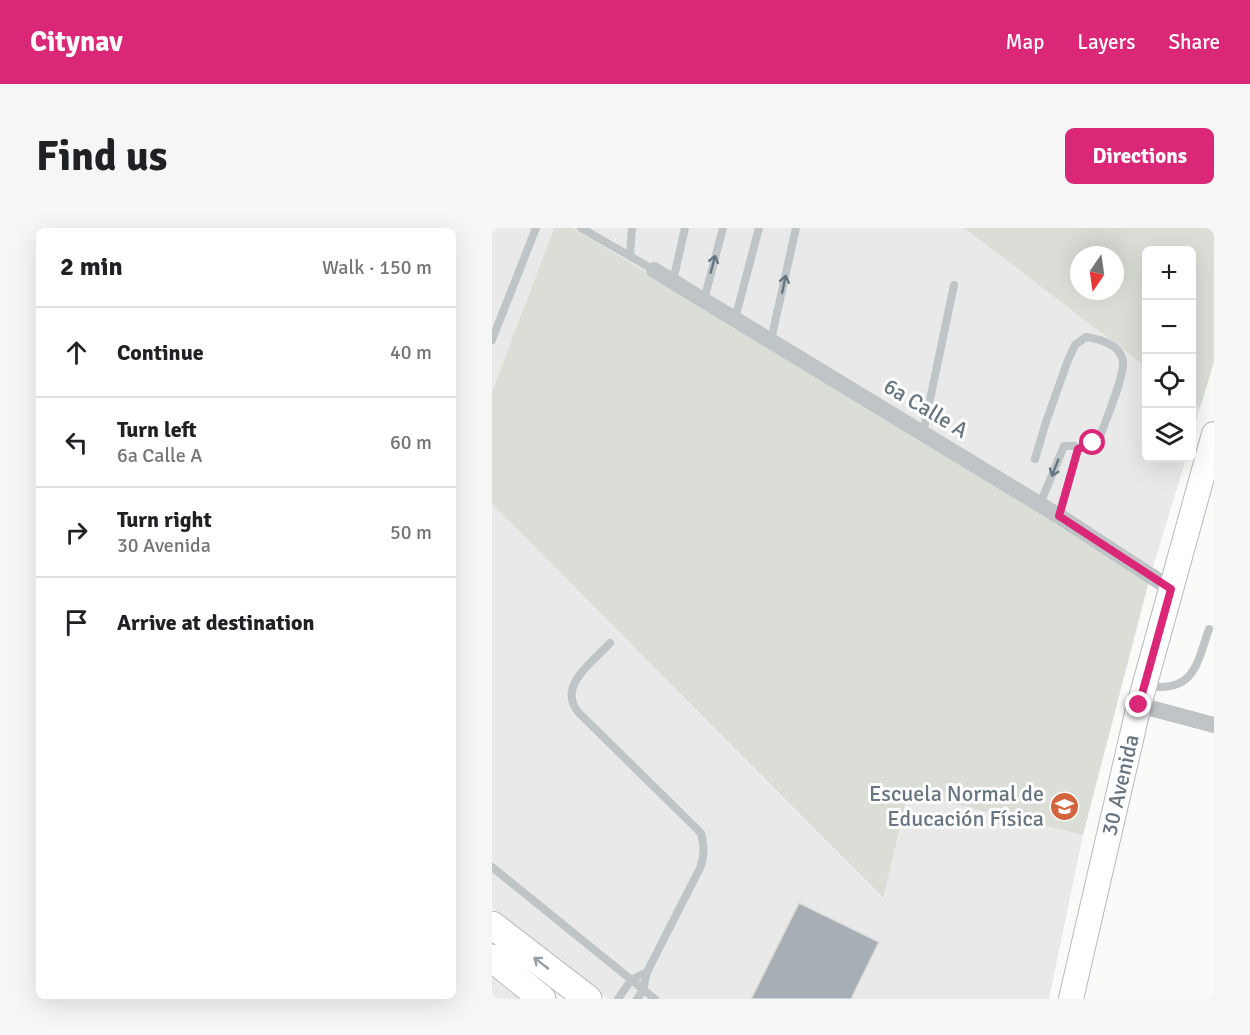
<!DOCTYPE html>
<html lang="en">
<head>
<meta charset="utf-8">
<style>
	:root { --surface:#fff; --page:#f6f6f6; --text:#202124; --muted:#757577; --line:#e0e0e0; --accent:#db2777 }
	body { margin:0; font-family:Signika,sans-serif; background:var(--page); color:var(--text) }
	.controls { position:absolute; right:18px; top:18px; display:grid; overflow:hidden; border-radius:9px; box-shadow:0 6px 24px #0002 }
	.controls button { width:54px; height:54px; display:grid; place-items:center; padding:0; border:0; border-bottom:2px solid var(--line); background:var(--surface); color:var(--text); font:30px sans-serif }
	.compass { position:absolute; left:578px; top:18px; width:54px; height:54px; border-radius:50%; background:var(--surface); box-shadow:0 6px 24px #0002; rotate:193deg }
	.stop { position:absolute; width:18px; height:18px; margin:-14px; border:4px solid #db2777; border-radius:50%; background:#fff }
	.stop.end { background:#db2777; border-color:#fff; box-shadow:0 2px 6px #0008 }
	.list { margin:0; padding:0; list-style:none }
	h2 { display:flex; justify-content:space-between; align-items:center; height:78px; margin:0; padding:0 24px; font-size:26px }
	h2 small { font-size:20px; font-weight:400; color:var(--muted) }
	.list li { display:grid; grid-template-columns:39px 1fr auto; gap:18px; align-items:center; box-sizing:border-box; height:90px; padding:0 24px; border-top:2px solid var(--line) }
	.list b { display:block; font-size:22px; white-space:nowrap }
	.list p { margin:0; font-size:20px; white-space:nowrap; color:var(--muted) }
	.list em { font-size:20px; font-style:normal; color:var(--muted) }
	.icon { flex:none; width:33px; height:33px; fill:none; stroke:currentColor; stroke-width:2; stroke-linecap:round; stroke-linejoin:round }
	.map { position:relative; flex:none; width:722px; height:771px; overflow:hidden; border-radius:9px }
	header { display:flex; align-items:center; gap:36px; box-sizing:border-box; height:84px; padding:0 30px; background:var(--accent); color:#fff }
	header strong { font-size:28px }
	nav { display:flex; gap:33px; margin-inline-start:auto; font-size:21px }
	.intro { display:flex; align-items:center; justify-content:space-between; box-sizing:border-box; height:144px; padding:0 36px }
	h1 { margin:0; font-size:42px }
	.button { padding:15px 27px; border-radius:9px; background:var(--accent); color:#fff; font-size:21px; font-weight:700 }
	main { display:flex; gap:36px; padding:0 36px }
	aside { flex:1; background:var(--surface); border-radius:9px; box-shadow:0 6px 24px #0002 }
	.map>svg:first-child { display:block }
	.built { fill:#e8e9e8 }
	.green { fill:#daded7; fill-rule:evenodd }
	.building { fill:#a7afb4; stroke:#dcdcda; stroke-width:1.5 }
	.lines { fill:none; stroke-linecap:round; stroke-linejoin:round }
	.secondary-casing { stroke:#b4b9be; stroke-width:26 }
	.primary-casing { stroke:#b3b8bc; stroke-width:29 }
	.lane { stroke:#bfc4c7; stroke-width:8 }
	.street { stroke:#bfc4c7; stroke-width:16 }
	.secondary { stroke:#fff; stroke-width:24 }
	.primary { stroke:#fff; stroke-width:27 }
	.oneway { stroke:#677580 }
	.oneway2 { stroke:#959ea6 }
	.route { stroke:#db2777; stroke-width:8 }
	.labels { text-anchor:middle; dominant-baseline:central; stroke-width:6; stroke-linejoin:round; paint-order:stroke }
	.street-label { font-size:22px; fill:#677580; stroke:#fff }
	.poi-label { font-size:22px; fill:#677580; stroke:#fff; text-anchor:end }
</style>
</head>
<body>
<header>
<strong>Citynav</strong>
<nav><a>Map</a><a>Layers</a><a>Share</a></nav>
</header>
<div class="intro"><h1>Find us</h1><a class="button">Directions</a></div>
<main>
<aside>
<h2>2 min<small>Walk · 150 m</small></h2>
<ul class="list">
<li><svg class="icon" aria-label="ahead" viewBox="0 0 24 24"><path d="M12 20V5M6 11l6-6 6 6"/></svg><div><b>Continue</b></div><em>40 m</em></li>
<li><svg class="icon" aria-label="left" viewBox="0 0 24 24"><path d="M17 20v-9H6M10 6l-5 5 5 5"/></svg><div><b>Turn left</b><p>6a Calle A</p></div><em>60 m</em></li>
<li><svg class="icon" aria-label="right" viewBox="0 0 24 24"><path d="M7 20v-9h11M14 6l5 5-5 5"/></svg><div><b>Turn right</b><p>30 Avenida</p></div><em>50 m</em></li>
<li><svg class="icon" aria-label="arrive" viewBox="0 0 24 24"><path d="M6 21V4h12l-3 4 3 4H6"/></svg><div><b>Arrive at destination</b></div></li>
</ul>
</aside>
<div class="map">
<svg width="722" height="771" viewBox="0 0 722 771">
	<rect width="100%" height="100%" fill="#fafaf8"/>
	<path class="built" d="M0,0H62L0,164Z
		M81,0H472L654,139V230H694L658,349Z
		M700,173L708,180L700,210Z
		M0,276L390,670L415,565L591,607L557,771H115L0,679Z
		M0,749L27,771H0Z"/>
	<path class="green" d="M62,0H81L658,349L591,607L416,565L391,670L0,276V164Z
		M472,0H722V134L708,180L700,173V22H654V139ZM587,27H623V63H587Z"/>
	<path class="building" d="M307,675L387,714L359,771H259Z"/>
	<g class="lines">
		<defs>
			<path id="secondary" d="M579,771L647,477L722,206"/>
			<path id="primary" d="M0,697L96,771
				M0,730L50,771"/>
		</defs>
		<use href="#secondary" class="secondary-casing"/>
		<use href="#primary" class="primary-casing"/>
		<path class="lane" d="M89,0L162,42
			M138,27L140,0
			M181,53L193,0
			M212,72L231,0
			M243,91L267,0
			M0,112L44,0
			M279,112L304,0
			M431,205L462,57
			M543,231L554,194L576,132L583,117L594,109C607,111 628,116 631,133C633,147 613,194 608,209L606,213L586,221L583,218H572L548,276
			M567,288L586,221
			M118,415C100,435 64,458 87,485L209,605C212,618 213,627 208,640L155,744L151,762L145,771
			M656,458C702,465 705,436 717,401
			M0,639L163,771
			M126,771L139,752L155,744"/>
		<path class="street" d="M162,42L567,288L679,361
			M647,477L722,497"/>
		<use href="#secondary" class="secondary"/>
		<use href="#primary" class="primary"/>
	</g>
	<defs><path id="oneway-shaft" d="M-6 0H5M1.5-3L5.5 0L1.5 3" fill="none" stroke-width="1.6" stroke-linecap="round" stroke-linejoin="round" transform="scale(1.5)"/></defs>
	<g class="oneway">
		<use href="#oneway-shaft" transform="translate(221 36) rotate(-75)"/>
		<use href="#oneway-shaft" transform="translate(292 56) rotate(-78)"/>
		<use href="#oneway-shaft" transform="translate(563 240) rotate(111)"/>
	</g>
	<use class="oneway2" href="#oneway-shaft" transform="translate(49 735) rotate(-142)"/>
	<g class="lines">
		<path class="route" d="M601,215L586,221L567,288L679,361L647,477"/>
	</g>
	<defs>
		<symbol id="school-disc" viewBox="-11 -11 22 22"><circle r="9.5" fill="#d4643d" stroke="#fff"/><path d="M0-5L7-2L0 1L-7-2ZM-4 1L0 2.5L4 1V4Q0 6-4 4Z" fill="#fff"/></symbol>
	</defs>
	<g fill-rule="evenodd">
		<use href="#school-disc" x="556" y="562" width="33" height="33"/>
	</g>
	<g class="labels">
		<g class="street-label">
			<text transform="translate(434 180) rotate(31)">6a Calle A</text>
			<text transform="translate(628 557) rotate(-77)">30 Avenida</text>
		</g>
		<g class="poi-label">
			<text x="552" y="565">Escuela Normal de<tspan x="552" dy="25">Educación Física</tspan></text>
		</g>
	</g>
</svg>
<div class="controls">
<button>+</button>
<button>−</button>
<button><svg class="icon" aria-label="locate" viewBox="0 0 24 24"><circle cx="12" cy="12" r="6"/><path d="M12 2v4M12 18v4M2 12h4M18 12h4"/></svg></button>
<button><svg class="icon" aria-label="layers" viewBox="0 0 24 24"><path d="M12 4l9 5-9 5-9-5zM3 14l9 5 9-5"/></svg></button>
</div>
<svg class="compass" viewBox="-18 -18 36 36"><path d="M0-13l5 13h-10z" fill="#e53935"/><path d="M0 13l5-13h-10z" fill="#757577"/></svg>
<div class="stop" style="left:601px;top:215px"></div>
<div class="stop end" style="left:647px;top:477px"></div>
</div>
</main>
</body>
</html>
